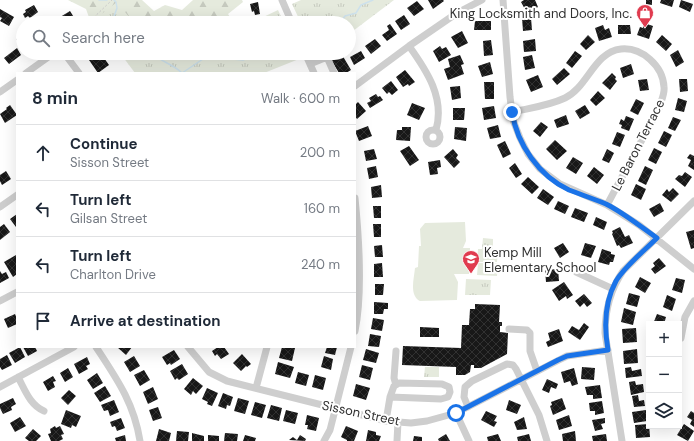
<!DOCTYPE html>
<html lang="en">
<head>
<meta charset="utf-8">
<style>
	:root { --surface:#fff; --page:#f6f6f7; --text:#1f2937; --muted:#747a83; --line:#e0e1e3 }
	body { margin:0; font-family:"DM Sans",sans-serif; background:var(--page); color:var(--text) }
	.controls { position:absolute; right:12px; bottom:12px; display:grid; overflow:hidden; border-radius:0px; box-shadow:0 4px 16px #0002 }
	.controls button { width:36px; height:36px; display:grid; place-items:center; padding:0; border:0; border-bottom:1px solid var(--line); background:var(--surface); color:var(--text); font:20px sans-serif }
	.stop { position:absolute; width:12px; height:12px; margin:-9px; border:3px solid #1a73e8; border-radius:50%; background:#fff }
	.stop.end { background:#1a73e8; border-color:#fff; box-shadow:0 1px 4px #0008 }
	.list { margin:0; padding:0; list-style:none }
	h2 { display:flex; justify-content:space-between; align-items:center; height:52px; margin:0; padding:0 16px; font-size:17px }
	h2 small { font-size:13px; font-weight:400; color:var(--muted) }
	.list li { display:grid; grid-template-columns:26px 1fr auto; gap:12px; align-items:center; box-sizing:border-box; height:56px; padding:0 16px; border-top:1px solid var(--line) }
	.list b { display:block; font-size:15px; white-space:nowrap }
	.list p { margin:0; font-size:13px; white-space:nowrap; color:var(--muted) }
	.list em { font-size:13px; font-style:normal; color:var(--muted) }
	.icon { flex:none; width:22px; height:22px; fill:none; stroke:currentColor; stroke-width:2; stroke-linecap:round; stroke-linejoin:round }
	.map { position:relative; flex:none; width:694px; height:441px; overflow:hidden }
	.search { position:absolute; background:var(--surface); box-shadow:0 4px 16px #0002; left:16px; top:16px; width:340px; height:44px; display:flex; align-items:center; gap:10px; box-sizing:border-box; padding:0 14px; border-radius:22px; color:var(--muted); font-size:15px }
	.panel { position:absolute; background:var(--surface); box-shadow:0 4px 16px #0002; left:16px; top:72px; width:340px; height:276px; border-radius:0px }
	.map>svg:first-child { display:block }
	.forest { fill:url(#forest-firs) }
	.park { fill:url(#park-tufts) }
	.garden { fill:#e5eadd }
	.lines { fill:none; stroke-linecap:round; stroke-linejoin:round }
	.stream { stroke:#cde1ec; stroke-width:1.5 }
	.building { fill:url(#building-cross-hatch) }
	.path { stroke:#cbcbcb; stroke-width:1; stroke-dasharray:2 2; stroke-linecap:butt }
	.minor { stroke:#cecece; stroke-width:7 }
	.route { stroke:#1a73e8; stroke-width:5 }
	.labels { text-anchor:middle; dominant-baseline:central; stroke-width:4; stroke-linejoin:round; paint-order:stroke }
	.poi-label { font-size:13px; fill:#313131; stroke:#fff; text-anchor:end }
	.street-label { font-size:13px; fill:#313131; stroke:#fff }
</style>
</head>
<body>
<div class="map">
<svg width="694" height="441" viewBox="0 0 694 441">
	<defs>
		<pattern id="forest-firs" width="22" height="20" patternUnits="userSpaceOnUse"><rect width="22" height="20" fill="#e5eadd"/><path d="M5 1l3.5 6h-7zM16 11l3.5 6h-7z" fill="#c5c9be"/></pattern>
		<pattern id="park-tufts" width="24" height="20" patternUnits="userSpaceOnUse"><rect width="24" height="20" fill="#e5eadd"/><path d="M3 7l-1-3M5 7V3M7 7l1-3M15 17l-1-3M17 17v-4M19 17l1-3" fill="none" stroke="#c5c9be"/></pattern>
		<pattern id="building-cross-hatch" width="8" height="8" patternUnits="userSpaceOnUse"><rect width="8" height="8" fill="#181818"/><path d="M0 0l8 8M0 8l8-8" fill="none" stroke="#313131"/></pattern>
	</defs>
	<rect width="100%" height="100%" fill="#fff"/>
	<path class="forest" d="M68,0H142L154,11L165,5L182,10L193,0H242L243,2L228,14L234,23H91L86,9Z"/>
	<path class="park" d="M301,0H394L349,34V23H301L292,4Z
		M117,2L134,23H98L95,19Z
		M278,10L284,23H251Z
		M120,53H297L299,59L264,73H135Z
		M483,238L493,239V249H482Z
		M466,279L491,280L490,295H465Z
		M425,367H439V377H424Z"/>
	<path class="garden" d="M465,222L466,241L463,248H470L469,274H454L458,282L457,300L420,301C409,295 414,279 415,268L418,267L419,246H421L420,229L425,223Z
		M478,249H498L497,262H477Z
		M478,263H498L497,276L477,275Z"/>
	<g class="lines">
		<path class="stream" d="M99,0H107
			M114,23L112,22L117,8L116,2L114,0
			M340,23L345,16L356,13L361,5L373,0
			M152,53C161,62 173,64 182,73L206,57L220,56L222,58L243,60L262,53"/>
	</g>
	<path class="building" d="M428,0H443L444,1L433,9Z
		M524,0H535L538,7L527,13L521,2Z
		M646,0H652V5L646,4Z
		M661,0H674L672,7L660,3Z
		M681,0L693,4L690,12L679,7Z
		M417,1L424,9L414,16L407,8Z
		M258,2L260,14L255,15L254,11L252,12L250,4Z
		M34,5L38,12L30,18L28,16L25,18L23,14L26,12L25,10Z
		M0,9L14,17L9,26L0,21L2,18L0,17Z
		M70,11L75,19L69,23H60L57,19Z
		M404,15L410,24L401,30L395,21Z
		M522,18H531L532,30L523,31Z
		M475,21H491V30H474Z
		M644,23L653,26L649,39L637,35L640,27L643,28Z
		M390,24L397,34L387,41L382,35L389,30L387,26Z
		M603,25L605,30L609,28L612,37L599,41L595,28Z
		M618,25H630L631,34H618Z
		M462,31L468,43L458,48L451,37Z
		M22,35L23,37V48L16,39Z
		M588,35L595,42L586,50L580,44Z
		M662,35L672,44L666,51L656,42Z
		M375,39L381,46L371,54L365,46Z
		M535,39L536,51L524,52L523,41Z
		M491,40L493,55L484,56L483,41Z
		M440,46L442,49L446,47L451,55L439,62L433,51Z
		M17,48L21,55L9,64L4,58Z
		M678,50L684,62L676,67L670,55Z
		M361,51L365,58L354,65L350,57Z
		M575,51L582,56L572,68L566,63Z
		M99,53H105L102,55L109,65L98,73L89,60Z
		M337,53H341L351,70L346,73H339L330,58Z
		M460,55L464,64L461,65L464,74L448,80L444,69L450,67L448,59Z
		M532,55L535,68L525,70L523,57Z
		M490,62L493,74L482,77L478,66Z
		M631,64L634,74L623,78L620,68Z
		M564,68L570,74L557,85L552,79Z
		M405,70L415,82L409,86L408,84L403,87L396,77Z
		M612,73L616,77L615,79L617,81L610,90L602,83Z
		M538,75L543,87L531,92L526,80Z
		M647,79L649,90L640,91L638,80Z
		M679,79H687L688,91L680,92Z
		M391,81L398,90L392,95L389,92L387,94L382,88Z
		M484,82H494V99H485Z
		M460,86L461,98L452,100L450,87Z
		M598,91L605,98L596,106L590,100Z
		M376,94L378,97L380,96L383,100L370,108L367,103L371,101L369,98Z
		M678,98L687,101L684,112L675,110Z
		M636,99L644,103L638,115L630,111Z
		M358,102L366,111L357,119L355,116V105Z
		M412,103L425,108L419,120L407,115Z
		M10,105L17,115L5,123L0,114L7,109L6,108Z
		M585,105L590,113L580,119L575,111Z
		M494,106L496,118L484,120L482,108Z
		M453,108H465L464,120H453Z
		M566,115L569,124L557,128L554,120Z
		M626,116L634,119L629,131L621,128L622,125L619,124L621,119L624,121Z
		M673,117L681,120L675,131L668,128Z
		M541,122L548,127L540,137L533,131Z
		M498,125L501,137L490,139L487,128Z
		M368,126L372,136L359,141L355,131Z
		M402,127H411L410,141L396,140L397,130H402Z
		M455,127L467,128L466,141L454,139Z
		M664,131L672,135L666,147L658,143Z
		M617,132L625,135L620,147L612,144Z
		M555,140L567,151L557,160L546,149Z
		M505,141L511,154L503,158L497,145Z
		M409,146L419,160L410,166L400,151Z
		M654,148L662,152L656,164L648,160Z
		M374,149L377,159L366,161L364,151Z
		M453,149L458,155L456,158L460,162L454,168L444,157Z
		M607,149L614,153L609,163L602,160Z
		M690,154L694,156V170L688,166L691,160L687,158Z
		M573,157L583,163L576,174L566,168Z
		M440,160L441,167L437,168L438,174L430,175L428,162Z
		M515,163L522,174L516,178L509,168Z
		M376,166L378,177L369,179L367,168Z
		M645,166L653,170L646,185L638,181Z
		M594,167L604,175L597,184L587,176Z
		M6,171L11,179L2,185L0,181V175Z
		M685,172L692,177L685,187L675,179L679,175L682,176Z
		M528,177L539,187L532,194L521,184Z
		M636,184L646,189L641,200L631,195Z
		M381,185L382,197L372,198L371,187Z
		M673,188L679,194L671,202L662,195L667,189L669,192Z
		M543,189L554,197L548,205L537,198Z
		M558,201L569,206L565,214L554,209Z
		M660,203L664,211L654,217L649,209Z
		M373,206H381V218H374Z
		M575,208L588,213L584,222L571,217Z
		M17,214V226L16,227L10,219Z
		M596,217L607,222L604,230L593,225Z
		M4,224L10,232L0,240V227Z
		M373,224H381V237H374Z
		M620,227L625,237L629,235L633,243L621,248L619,245L617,246L612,234L613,233L612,231Z
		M694,230V248L691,249L686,232Z
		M563,243L569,252L560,258L554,248Z
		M585,243L596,246L591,258L581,255Z
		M382,245L383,257H375L374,246Z
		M602,249L611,252V254L615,255L613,262H610L609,265L598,262Z
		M16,255L17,274L13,277L4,262Z
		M659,258L666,266L655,274L651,269L655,266L653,263Z
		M382,263L383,277H374V264Z
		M558,269L559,281L546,282L545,270Z
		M0,271L2,274L6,272L9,278L0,283Z
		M640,277L651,283L645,293L635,287Z
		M676,278L685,280L682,293L672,290Z
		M564,282L573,295L567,299L566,296L559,301L552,290Z
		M375,284H384L383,295H375Z
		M629,293L640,296L637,307L626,304Z
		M584,294L592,303L587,307L584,303L580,307L575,301Z
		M667,295L676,299L672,311L663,307Z
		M374,302L388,303V309H384L383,314H374Z
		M475,304L500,305L499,322H502V326H500V332L508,333L507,354L481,368H474V365H471L470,372L465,375H456V367L402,365L403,346L461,348L462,325H469L470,309H475Z
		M624,308L636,312L633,325L621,322Z
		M15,314L17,319V324L8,328L4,319Z
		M657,314L666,317L664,324H653Z
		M373,318L384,320L382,331L371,329Z
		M584,323L589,327L580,340L568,332L572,326L579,330Z
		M420,327L439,328V337H420Z
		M636,328L637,342L623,343L622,329Z
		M559,329L563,341L548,347L546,342L550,340L548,333Z
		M370,334L381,336L379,347L368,346Z
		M20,347L25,357L15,363L9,353Z
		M23,347H35L37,351L28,356Z
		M117,347H132L126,355Z
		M218,347H224L229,354L221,359L217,354L215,356L212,351Z
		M282,347L295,348L292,361L279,358Z
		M327,347H337L335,355L325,353Z
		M366,349L379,353L376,363L363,360Z
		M637,349L638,363L624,364L623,351Z
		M174,350L180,359L171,365L170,363L167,365L162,357Z
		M242,354L251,364L247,367L246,366L241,371L233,363Z
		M7,355L12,365L2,370L0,367V359Z
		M134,356L140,366L130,372L124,362Z
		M324,356L333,359L331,370L321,367Z
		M87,357L90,364L86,366L88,369L79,374L74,364Z
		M278,362L294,367L290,378L275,374Z
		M182,364L188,374L179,380L177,378L175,380L170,371Z
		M362,365L373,368L370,380L359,377Z
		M582,367L595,368L594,380L581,379Z
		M631,367L632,371L641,369L642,376L626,378L625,368Z
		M68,368L73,377L65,382L60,373Z
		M574,368L578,384L572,386L570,381L564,383L561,372Z
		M144,370L150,380L140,386L134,375Z
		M298,372L309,375L306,386L295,383Z
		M97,373L103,383L93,389L87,380Z
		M315,375L326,378L323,390L312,387Z
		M53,376L56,381L53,382L55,387L48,391L43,382Z
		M193,378L203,386L196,394L193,391L191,395L184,389Z
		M547,379L558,384L556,389L551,387L549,393L542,390Z
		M635,381L636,385L643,384L644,392L631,395L629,382Z
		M356,384L370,388L366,400L353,396Z
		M600,385L602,398L593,399V395H587L585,387Z
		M105,386L111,396L100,402L94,393Z
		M153,387L158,399L148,404L143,392Z
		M207,388L218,393L212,406L207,404L208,402L202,399Z
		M69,390L76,396L68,405L61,398Z
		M223,393L233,397L230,406L227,405L226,409L218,406Z
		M638,395L639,401L644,400L645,406L634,407L632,396Z
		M13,398L16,404L11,407L12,410L3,414L0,408V404Z
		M238,398L249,401L245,414L234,411Z
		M562,398L566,409L553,415L550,406L552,405L551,402Z
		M114,400L119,412L110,416L108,410L104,411L101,405Z
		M509,400L521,405L517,414L506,410Z
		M602,401L604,413L595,415V411H590L589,403Z
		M255,402L266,405L262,418L251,415Z
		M271,405L282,408L279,421L267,418Z
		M158,407L162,418L153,421L149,410Z
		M66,410L81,416L76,427L72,425L71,428L61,424Z
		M286,410L298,413L295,424L283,421Z
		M646,410L647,421L634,423L632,412Z
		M486,411L497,416L494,421L497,422L494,427L481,420Z
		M691,411L694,413V427L690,424L692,420L687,417Z
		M307,415L319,418L316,431L307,429L308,425H305Z
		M569,415L572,426L559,430L556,420Z
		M20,417L26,426L15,432L10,423Z
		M524,417L527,429L517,430L514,422Z
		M121,418L125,428L117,431L115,426L112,427L110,422Z
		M605,418V423L601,424L603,429L595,431L592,420Z
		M649,424L650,437L636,438L635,425Z
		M684,424L694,431L688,441L677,435Z
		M55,426L56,428L60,426L64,434L61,435L63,439L59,441H51L48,434L51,433L50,429Z
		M346,426L358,431L354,441H347V440L341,437Z
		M33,429L41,436L36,441H29L25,438Z
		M159,429L171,433L169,441H156Z
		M368,430L376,432V435L381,436L379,441H366Z
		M177,431L189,432L188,441H176Z
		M575,431L576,441H563L562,434Z
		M192,433L204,436V441H192Z
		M225,433L238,434L237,441H224Z
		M446,434L450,441H439L438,439Z
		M498,434L501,441H488L487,437Z
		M529,434L531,441H518L517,437Z
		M606,434L607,441H593L592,436Z
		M125,435L126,441H116L115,438Z
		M208,435L219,436V441H208Z
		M245,435L256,438L255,441H243Z
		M300,435L306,439L305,441L289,440L293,437L297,440Z
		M414,436L422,437V441H413Z"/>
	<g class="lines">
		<path class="path" d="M88,23L112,0"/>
		<path class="minor" d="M282,0L292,23
			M503,0L510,97L513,120L520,138L528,154L540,169L560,184L607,205L639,225L694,269
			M409,46C427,71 445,98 436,130
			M64,53L79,73
			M305,53L314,73
			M310,64L327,57L334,73
			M26,73L54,53
			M355,86L409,46L457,13L482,0
			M0,92L17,80
			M512,112C530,108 548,106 565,98C588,87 594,52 621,49C642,47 663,66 664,87C665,94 661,101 659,108L607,205
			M426 137a7 7 0 1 1 14 0a7 7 0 1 1-14 0Z
			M355,198C359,238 363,292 355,331
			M0,207L17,195
			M576,272L613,289
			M0,301L17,292
			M509,329L527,330L530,333V351L537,371
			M681,338L685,317L694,301
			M96,347C117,379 134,403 140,441
			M188,347L209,372L227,381L386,421L411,423L427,421L456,413L559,360L567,356L608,350
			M18,377C25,390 30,405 44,411
			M396,385L394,378L396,351
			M0,387L74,347
			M256,388L267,347
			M468,407L464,397L465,387L472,381L507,364L513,365L516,369L539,415L547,441
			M456,413L469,441
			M386,421L390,397L394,386L399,383L442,384L449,387L450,392L448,397L441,399L390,397
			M324,441L330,430L351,347
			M397,441L398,422
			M622,441L605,333C605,310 610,290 623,271L694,201"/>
	</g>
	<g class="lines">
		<path class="route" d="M456,413L558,360L567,356L608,350C604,327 604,303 616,281C625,266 644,251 657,238C641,227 624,213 606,204C594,199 582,195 569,190C539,176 517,144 512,112"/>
	</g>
	<defs>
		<symbol id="shop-pin" viewBox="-11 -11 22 30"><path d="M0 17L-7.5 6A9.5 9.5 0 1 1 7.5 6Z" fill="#e03b4f" stroke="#fff"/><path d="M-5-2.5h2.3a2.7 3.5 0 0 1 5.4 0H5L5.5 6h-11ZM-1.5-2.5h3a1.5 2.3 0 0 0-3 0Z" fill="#fff"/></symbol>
		<symbol id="school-pin" viewBox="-11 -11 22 30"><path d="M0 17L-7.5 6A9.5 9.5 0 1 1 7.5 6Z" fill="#e03b4f" stroke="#fff"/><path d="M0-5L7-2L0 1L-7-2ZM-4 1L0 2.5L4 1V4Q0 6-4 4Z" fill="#fff"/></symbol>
	</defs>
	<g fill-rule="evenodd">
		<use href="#shop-pin" x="635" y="3" width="20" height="27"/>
		<use href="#school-pin" x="461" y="249" width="20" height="27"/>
	</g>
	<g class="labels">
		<g class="poi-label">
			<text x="632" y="13">King Locksmith and Doors, Inc.</text>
			<text x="484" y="252" text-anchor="start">Kemp Mill<tspan x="484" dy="15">Elementary School</tspan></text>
		</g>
		<g class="street-label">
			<text transform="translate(638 145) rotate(-63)">Le Baron Terrace</text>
			<text transform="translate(361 413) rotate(12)">Sisson Street</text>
		</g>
	</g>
</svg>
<div class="controls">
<button>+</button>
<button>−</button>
<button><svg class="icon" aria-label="layers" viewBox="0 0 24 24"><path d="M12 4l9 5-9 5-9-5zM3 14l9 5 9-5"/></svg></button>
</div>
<div class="stop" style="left:456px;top:413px"></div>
<div class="stop end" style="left:512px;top:112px"></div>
<div class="search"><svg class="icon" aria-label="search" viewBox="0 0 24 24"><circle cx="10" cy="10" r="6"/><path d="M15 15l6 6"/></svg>Search here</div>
<section class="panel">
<h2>8 min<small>Walk · 600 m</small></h2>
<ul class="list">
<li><svg class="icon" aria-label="ahead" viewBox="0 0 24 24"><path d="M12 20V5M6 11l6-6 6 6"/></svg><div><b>Continue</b><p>Sisson Street</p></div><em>200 m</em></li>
<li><svg class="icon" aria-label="left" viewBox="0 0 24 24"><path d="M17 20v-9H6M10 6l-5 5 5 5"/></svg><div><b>Turn left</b><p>Gilsan Street</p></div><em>160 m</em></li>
<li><svg class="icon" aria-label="left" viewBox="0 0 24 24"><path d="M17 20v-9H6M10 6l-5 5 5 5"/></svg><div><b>Turn left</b><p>Charlton Drive</p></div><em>240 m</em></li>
<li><svg class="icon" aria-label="arrive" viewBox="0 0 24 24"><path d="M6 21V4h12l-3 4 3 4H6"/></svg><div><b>Arrive at destination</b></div></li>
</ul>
</section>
</div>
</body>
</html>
